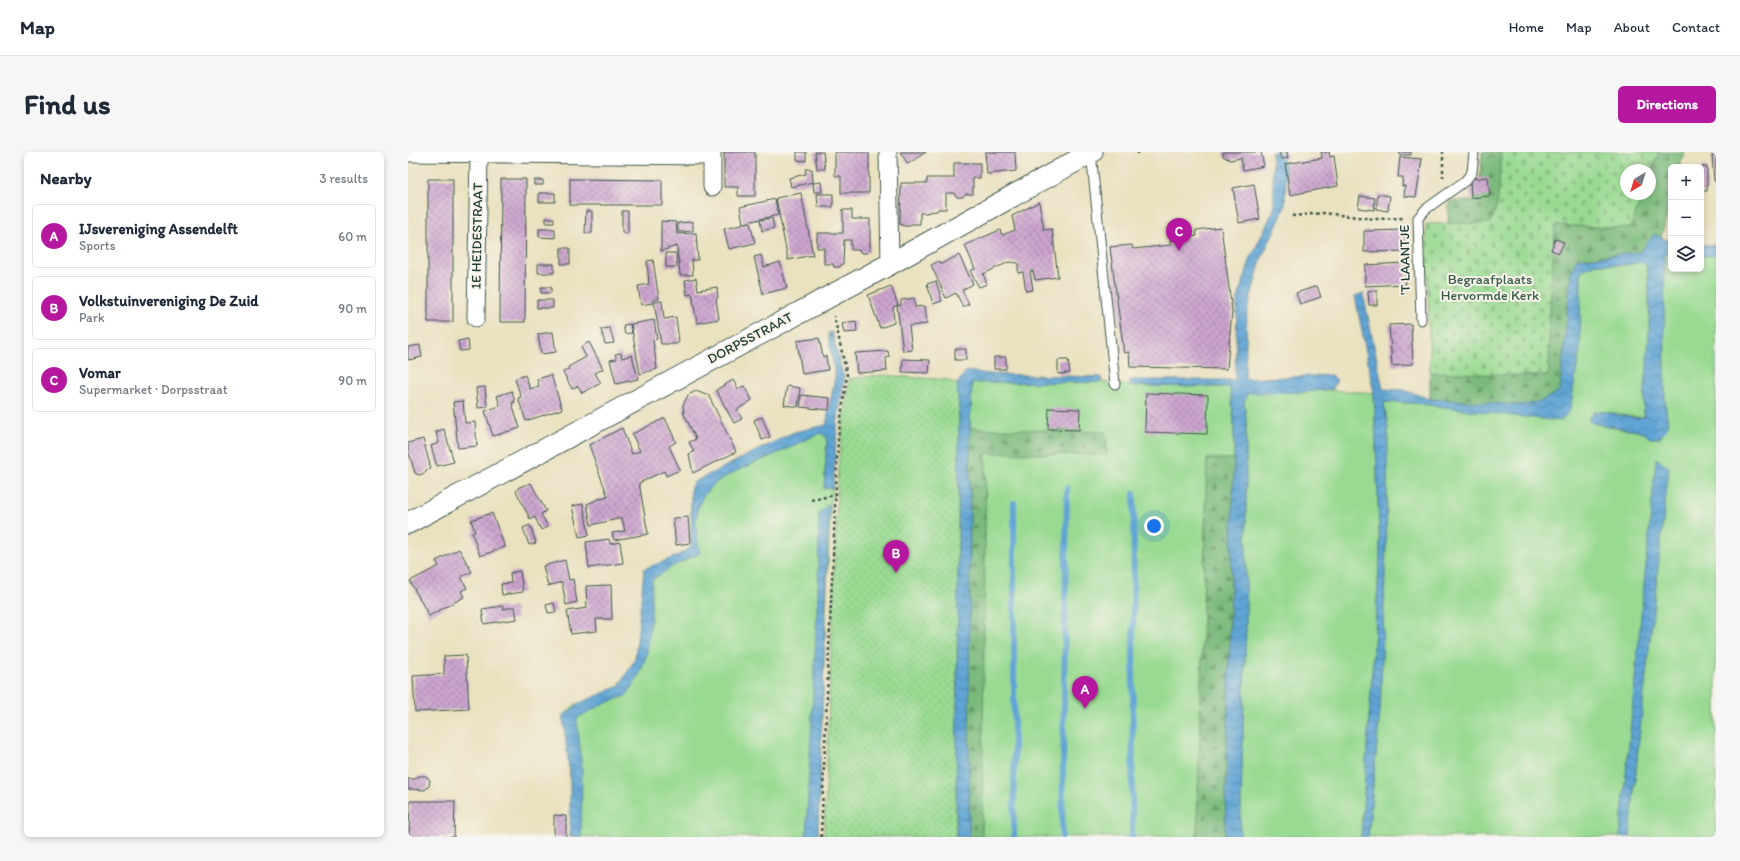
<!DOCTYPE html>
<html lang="en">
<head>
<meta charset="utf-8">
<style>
	:root { --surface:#fff; --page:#f6f6f7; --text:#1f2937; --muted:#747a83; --line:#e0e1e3; --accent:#b5179e }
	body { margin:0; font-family:Itim,sans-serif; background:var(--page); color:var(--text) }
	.controls { position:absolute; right:12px; top:12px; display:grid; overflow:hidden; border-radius:6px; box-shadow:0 2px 6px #0003 }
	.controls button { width:36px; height:36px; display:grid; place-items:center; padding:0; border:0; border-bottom:1px solid var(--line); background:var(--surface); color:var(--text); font:20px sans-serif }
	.compass { position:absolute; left:1212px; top:12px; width:36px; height:36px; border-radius:50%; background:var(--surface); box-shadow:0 2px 6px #0003; rotate:218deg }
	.you { position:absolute; left:746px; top:374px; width:14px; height:14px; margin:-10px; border:3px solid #fff; border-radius:50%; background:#1a73e8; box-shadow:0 0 0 6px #1a73e833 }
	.badge { display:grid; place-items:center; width:26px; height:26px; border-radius:50%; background:var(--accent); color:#fff; font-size:13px; font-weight:700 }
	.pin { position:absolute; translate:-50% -33px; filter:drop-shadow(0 1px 2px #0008) }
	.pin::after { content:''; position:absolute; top:21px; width:14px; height:12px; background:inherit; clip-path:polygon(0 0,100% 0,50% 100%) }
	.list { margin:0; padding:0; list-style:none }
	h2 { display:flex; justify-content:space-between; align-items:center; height:52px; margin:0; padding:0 16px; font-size:17px }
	h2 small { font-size:13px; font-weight:400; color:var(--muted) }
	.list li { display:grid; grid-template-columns:26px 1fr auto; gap:12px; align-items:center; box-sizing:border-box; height:64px; margin:0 8px 8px; padding:0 8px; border:1px solid var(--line); border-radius:6px }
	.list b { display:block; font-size:15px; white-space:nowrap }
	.list p { margin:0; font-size:13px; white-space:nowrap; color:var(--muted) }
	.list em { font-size:13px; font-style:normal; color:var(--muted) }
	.icon { flex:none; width:22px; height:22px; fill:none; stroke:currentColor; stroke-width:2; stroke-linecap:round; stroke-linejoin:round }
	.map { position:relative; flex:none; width:1308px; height:685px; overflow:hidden; border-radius:6px }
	header { display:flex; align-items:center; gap:24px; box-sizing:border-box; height:56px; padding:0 20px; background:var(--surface); border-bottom:1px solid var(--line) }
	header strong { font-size:19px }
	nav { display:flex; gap:22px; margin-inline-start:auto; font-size:14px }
	.intro { display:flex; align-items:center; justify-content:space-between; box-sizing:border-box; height:96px; padding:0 24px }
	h1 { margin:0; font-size:28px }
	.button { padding:10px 18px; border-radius:6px; background:var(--accent); color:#fff; font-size:14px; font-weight:700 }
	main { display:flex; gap:24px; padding:0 24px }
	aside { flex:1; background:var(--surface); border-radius:6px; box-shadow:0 2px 6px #0003 }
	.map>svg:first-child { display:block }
	.grass { fill:#99da92; stroke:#5c8c63 }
	.forest { fill:url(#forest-firs); stroke:#4c7c58 }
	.cemetery { fill:url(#cemetery-stones); stroke:#5c8c63 }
	.park { fill:url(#park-dots); stroke:#5c8c63 }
	.water { fill:url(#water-waves); stroke:#3f7084 }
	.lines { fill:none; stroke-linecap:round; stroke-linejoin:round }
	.stream { stroke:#5fa4d4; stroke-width:6 }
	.building { fill:url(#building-cross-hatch) }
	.service-casing { stroke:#3d5649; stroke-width:11 }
	.minor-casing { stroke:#3d5649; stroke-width:19 }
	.tertiary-casing { stroke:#3d5649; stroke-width:23 }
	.path { stroke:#3d5649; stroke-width:2.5; stroke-dasharray:3 3; stroke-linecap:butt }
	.service { stroke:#fff; stroke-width:9 }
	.minor { stroke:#fff; stroke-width:17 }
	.tertiary { stroke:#fff; stroke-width:21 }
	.labels { text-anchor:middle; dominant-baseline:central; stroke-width:4; stroke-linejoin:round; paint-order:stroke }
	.street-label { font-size:14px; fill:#1f3d34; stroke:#f7f3e8 }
	.park-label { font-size:14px; fill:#375c47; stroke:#f7f3e8 }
</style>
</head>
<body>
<header>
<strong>Map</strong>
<nav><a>Home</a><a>Map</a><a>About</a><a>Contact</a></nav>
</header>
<div class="intro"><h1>Find us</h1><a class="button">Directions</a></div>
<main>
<aside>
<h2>Nearby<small>3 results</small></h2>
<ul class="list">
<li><span class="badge">A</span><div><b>IJsvereniging Assendelft</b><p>Sports</p></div><em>60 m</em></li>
<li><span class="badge">B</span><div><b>Volkstuinvereniging De Zuid</b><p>Park</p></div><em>90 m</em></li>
<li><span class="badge">C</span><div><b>Vomar</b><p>Supermarket · Dorpsstraat</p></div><em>90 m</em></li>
</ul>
</aside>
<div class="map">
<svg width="1308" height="685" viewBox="0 0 1308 685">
	<defs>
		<pattern id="forest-firs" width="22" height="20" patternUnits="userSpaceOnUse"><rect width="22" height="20" fill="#7aba7c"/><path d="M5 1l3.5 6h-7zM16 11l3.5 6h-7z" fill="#639866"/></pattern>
		<pattern id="cemetery-stones" width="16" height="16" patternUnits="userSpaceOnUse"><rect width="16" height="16" fill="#99da92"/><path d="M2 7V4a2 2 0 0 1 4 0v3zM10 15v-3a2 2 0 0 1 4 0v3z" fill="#83bc7e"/></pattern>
		<pattern id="park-dots" width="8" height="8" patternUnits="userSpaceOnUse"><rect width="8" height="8" fill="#99da92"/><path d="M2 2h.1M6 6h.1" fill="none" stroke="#83bc7e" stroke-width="1.8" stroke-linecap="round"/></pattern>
		<pattern id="water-waves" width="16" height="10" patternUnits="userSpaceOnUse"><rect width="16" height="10" fill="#5fa4d4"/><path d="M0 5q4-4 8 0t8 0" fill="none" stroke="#4e87ad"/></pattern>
		<pattern id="building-cross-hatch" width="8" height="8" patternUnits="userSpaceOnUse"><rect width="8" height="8" fill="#cda5d0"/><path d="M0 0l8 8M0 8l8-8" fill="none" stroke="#a688aa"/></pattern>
	</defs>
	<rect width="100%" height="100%" fill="#f7f3e8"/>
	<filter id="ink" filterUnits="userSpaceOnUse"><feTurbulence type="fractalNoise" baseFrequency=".025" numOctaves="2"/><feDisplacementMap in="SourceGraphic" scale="8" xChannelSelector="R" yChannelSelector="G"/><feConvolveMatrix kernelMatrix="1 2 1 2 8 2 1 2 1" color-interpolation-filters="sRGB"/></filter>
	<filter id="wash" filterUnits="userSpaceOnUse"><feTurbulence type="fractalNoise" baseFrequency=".012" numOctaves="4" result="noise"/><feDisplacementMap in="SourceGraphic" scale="16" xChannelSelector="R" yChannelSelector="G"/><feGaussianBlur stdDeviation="0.9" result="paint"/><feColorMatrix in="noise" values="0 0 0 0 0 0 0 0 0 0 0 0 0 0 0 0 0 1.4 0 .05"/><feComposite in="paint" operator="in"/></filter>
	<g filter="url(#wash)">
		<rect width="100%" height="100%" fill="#eae1bf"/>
		<path class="grass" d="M1307,99H1308V685H1222L1230,596L1261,315L1249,307L1212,685H960L972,561L978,395L980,277L976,250L1007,251L1051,256L1162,258L1172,196L1173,119L1187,112L1217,113L1234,110L1239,114C1242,142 1242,172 1240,200C1239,222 1235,243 1236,265C1219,267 1204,258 1186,260L1205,276L1235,280L1242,286H1252L1260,273L1257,249L1256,103L1263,102V117H1293V104L1305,103Z
			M564,230H694L721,234L822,235L826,270V307H799L789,685H561L562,276Z
			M919,238L966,241L972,403L953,685H832L838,473V266L836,250L840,241L896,240Z
			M388,281H413L419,285L416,337L425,336L423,346L409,685H163L162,625L155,564L166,553L209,536L225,515L231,495L238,418L266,406L283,395V335Z"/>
		<path class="forest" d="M1074,0H1093C1091,20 1093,55 1082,71L1040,72L1041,49H1062L1070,46Z
			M1251,0H1276L1272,15H1263V48L1253,86L1246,82L1232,100L1190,104L1163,120L1152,239L1133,249L1115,253L1022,247V220L1139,224L1141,219V177L1146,83L1148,73L1222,76L1235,42H1242V23Z
			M562,276L697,280L699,286V303L578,301L574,685H561Z
			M799,307H826L817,685H789Z"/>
		<path class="cemetery" d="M1093,0H1251L1242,23V18H1218V42H1235L1222,76L1148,73L1146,83L1141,177V220L1138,224L1022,220L1018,72L1082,71C1093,55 1091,20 1093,0Z"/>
		<path class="park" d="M474,223L540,228L549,232L551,258L548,685H416L430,316L441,227Z"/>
		<path class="water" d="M864,0H874L878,25L877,55L853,108L839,159L837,227L923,223L929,228L925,237L896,240L840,241L836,250L838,266V473L832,685H817L826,307V270L822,235L721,234V228H827L829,150L842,108L866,57Z
			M1246,82L1263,90V102L1256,103L1257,249L1260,274L1252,286H1242L1235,280L1184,271L1180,267L1186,260C1204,258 1219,268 1236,265C1235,243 1239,222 1240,200C1242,172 1242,142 1239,114L1234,110L1217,113L1187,112L1173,119L1172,196L1162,258L1153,269L1098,263L1007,251L976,250L980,277L978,395L972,561L960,685H953L972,403L966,241L947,144L955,141L975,237L996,238L1022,247L1115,253L1133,249L1152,239L1163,120L1168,107L1232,100Z
			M1293,93H1308L1306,103L1293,104Z
			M424,180L436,227L429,274L425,336L416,337L419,286L413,281C396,288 380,297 363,304C311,327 276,334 292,401L263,415L244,428L243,466L239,502L230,526L218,544L195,552L169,566L174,619L173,685H162V625L155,564L172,551L211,534L227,507L236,417L269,404L283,395V335L286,330L386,280L418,273L427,225L420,181Z
			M558,219L582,222L693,225L694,230L564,231L562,276L561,685H548L551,258L549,232Z
			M1248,306L1261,315L1230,596L1222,685H1212Z
			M421,352L410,685H398L410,438L411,361Z"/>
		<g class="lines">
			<path class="stream" d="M606,685V351
				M654,685L659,336
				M724,685L726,341"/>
		</g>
		<g id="blocks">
			<path class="building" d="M316,0H347V44H330V35H316Z
				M389,0H398V9L389,8Z
				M407,0H415L417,17H409Z
				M427,0H461V41H433V24H427Z
				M492,0H518L500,12Z
				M577,0H607L608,19L579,22Z
				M815,0H853L856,14L835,18L833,6L822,8L815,4Z
				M871,0H879L880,6L873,7Z
				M913,0H921L922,5L926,4L930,34L882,43L877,12L914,6Z
				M992,0H1003V3H992Z
				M1304,3H1308V29H1306Z
				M992,5L1014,7L1008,45L996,44L997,34H994L995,25H990Z
				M546,11H572V26H565V42H557L555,45H549L546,41H538V57H530L529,59L520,60V61H512V72H503L502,74H496L492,72L493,31H519V26H546Z
				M1293,15H1299V39H1293Z
				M397,17H404L405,30L383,35L381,26L398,22Z
				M1080,25L1082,44L1063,46L1062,27Z
				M20,27H45V170H20Z
				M93,27H118L117,170H92Z
				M162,27L254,28V53H162Z
				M126,28H135V33H126Z
				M413,30L414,40H406L405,31Z
				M846,32L852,67L831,71L825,36Z
				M131,41H147V50H131Z
				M393,41L405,103L380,108L368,46Z
				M409,42H425V55H410Z
				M970,42L982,44L980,59L968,57Z
				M952,44L967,46L966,58L950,56Z
				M367,47L370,63L335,71L332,55Z
				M631,50L636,78L644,77L650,125L627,128L625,119H622L625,138L618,139L615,120L610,121V111L601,110L575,122L579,132L571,135L562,119L567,117L557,93L592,78L594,83L607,78L604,64Z
				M433,58H444V67H462V98L459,101H453L451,98H443V88H436L435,112H434L432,115H426L425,112H416V96H409V81H435V59Z
				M178,59H184V81H177Z
				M214,59H220V81H214Z
				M138,66H146V71H138Z
				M364,66L366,76L354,79L352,68Z
				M253,69L268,70L269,82L288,81L290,108H284L285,123H272L269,94L253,99Z
				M285,70V79L270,80V71Z
				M342,71L347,91L321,97L316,77Z
				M813,75L824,159L819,217L722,215L721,200L716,201L702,95L724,93L725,97L763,93L762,88L789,84L788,78Z
				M131,77H147V86L131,85Z
				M996,78L997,99L956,100V79Z
				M1147,87L1156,90L1151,101L1143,98Z
				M153,96H162V112H153Z
				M258,101H268L269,115H258Z
				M353,103L356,115L372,110L379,136L355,142L346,105Z
				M551,103L565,132L554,138L561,152L555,155L548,141L538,146L523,113L531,109L533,112Z
				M245,108L251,147L245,148V151L233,153L230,134L241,132L239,109Z
				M997,111L998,132L957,134V113Z
				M130,112H146V121H130Z
				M288,126L290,138L309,135L310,146L308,147L311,167L289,171L284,142L279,143L277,128Z
				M528,129L534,149L525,152L519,132Z
				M483,134L490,153L485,155L486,171L472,176L460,143Z
				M909,134L913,145L892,152L888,141Z
				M133,135H143V141H133Z
				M969,138V153H961L960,139Z
				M506,146L507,155L517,154L519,172L501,174L504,198L495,199L489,154L493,153V148Z
				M129,148H145V156H129Z
				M254,149L256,167L268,165L271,190L268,192H253L246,150Z
				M246,168L249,187L245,188L249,217L232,222L223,172Z
				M448,169L449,180L436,181L434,171Z
				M222,172L224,181L217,182L215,173Z
				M1003,172L1005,212L984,214L981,173Z
				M202,176L206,191L197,192L193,177Z
				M145,180L148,200L133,202L130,182Z
				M411,186L415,205L418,204L420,218L394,222L389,189Z
				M60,187L61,198L52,199L50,189Z
				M181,190L195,217L187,221L193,231L174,241L170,234L164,237L155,220L161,217L160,215L178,205L173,195Z
				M12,193L14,205L0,208V195Z
				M547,197H558V208H547Z
				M480,199L481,205L478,206L479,219L449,221L447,201Z
				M213,201L214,206L224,203L230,227L208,232L202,208L209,207L207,202Z
				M586,205H598V217H586Z
				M495,207L522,208L521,221L494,220Z
				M650,208H660L662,221L650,222Z
				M117,223L122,237L131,234L129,227L143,223L154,257L118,269L110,246L113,245L107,227Z
				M325,228L330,237L336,234L344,248L329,258L334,267L326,271L308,238Z
				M379,234L392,236L390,255L376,253Z
				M77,235L79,255L70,256L68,236Z
				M104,239L107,250L104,251L112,276L85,284L77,259L92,254L89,244Z
				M288,239L298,243L300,242L328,300L285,321L281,302L286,300L281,290L288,287L276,262L275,253L280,243Z
				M738,241L800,243L799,282L737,280Z
				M393,243L422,246L421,258L392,255Z
				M55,249L57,271L67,270L69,294L50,296L45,250Z
				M641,256L672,257L671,278L640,277Z
				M354,265L362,285L354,288L346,268Z
				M257,266L268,290L261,294L272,318L258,324L256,319L231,331L240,382L206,388L204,381L217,379L214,366L183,373L179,352L193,346V347L200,345L181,293L214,276L224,302L232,299L224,282Z
				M36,277L46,310L29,314L23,294L31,291L28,280Z
				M15,287L23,317L18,318L17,321L11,323L7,321L0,298V291Z
				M123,331L138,359L133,362L140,375L133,378L127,365L122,367L108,339L111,335Z
				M175,352L181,383L171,385L164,354Z
				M84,361L97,395L72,404L64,381L67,380L63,368Z
				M280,365L282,391L268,393L265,366Z
				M122,373L128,391L121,393L115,376Z
				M201,387L202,392L212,390L215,411L181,416L178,390Z
				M51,397L64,420L53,425L59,436L53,439L56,445L21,464L2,429L31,414L28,409Z
				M157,408L161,428L165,427L169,450L158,453L154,430L140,434L135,414Z
				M112,419L115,440L94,443L93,432L103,431L102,421Z
				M203,433L204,467H188L189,479L163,482L159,459L179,456L178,434Z
				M146,451L148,460L140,461L138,453Z
				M95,454V457L107,455L109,467L76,472L74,457Z
				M58,503L61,557L7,560L5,524L36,522V504Z
				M11,624H18L22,628L21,634L17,638L0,637V627H7Z
				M2,649H47L46,685H1Z
				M146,663L158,664V685H146Z"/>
		</g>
	</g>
	<g filter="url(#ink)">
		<use href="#blocks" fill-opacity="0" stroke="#3d5649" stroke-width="1"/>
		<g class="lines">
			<defs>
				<path id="service" d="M683,1L707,232
					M1013,168L1010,66L1018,57L1057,29L1064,20L1066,0"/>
				<path id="minor" d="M304,0V35
					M480,0L482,112
					M0,1L304,4
					M68,166L71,2"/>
				<path id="tertiary" d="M0,371L482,112L684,0"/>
			</defs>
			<use href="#service" class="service-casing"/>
			<use href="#minor" class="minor-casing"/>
			<use href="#tertiary" class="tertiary-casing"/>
			<path class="path" d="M730,0V2
				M1035,26V0
				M884,64L915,61L967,67L996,66
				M403,348L427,343
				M413,685L430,286L439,223L426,164"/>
			<use href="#service" class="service"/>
			<use href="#minor" class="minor"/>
			<use href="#tertiary" class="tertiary"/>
		</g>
	</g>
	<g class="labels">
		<g class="street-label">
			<text transform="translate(69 84) rotate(-89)">1E HEIDESTRAAT</text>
			<text transform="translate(997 108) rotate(-91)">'T LAANTJE</text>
			<text transform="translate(342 186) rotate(-28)">DORPSSTRAAT</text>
		</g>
		<g class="park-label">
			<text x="1082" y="127">Begraafplaats<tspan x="1082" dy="16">Hervormde Kerk</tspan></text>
		</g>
	</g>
</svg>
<div class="controls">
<button>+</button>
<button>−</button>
<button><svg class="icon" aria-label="layers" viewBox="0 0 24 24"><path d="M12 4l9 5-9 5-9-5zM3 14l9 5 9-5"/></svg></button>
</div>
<svg class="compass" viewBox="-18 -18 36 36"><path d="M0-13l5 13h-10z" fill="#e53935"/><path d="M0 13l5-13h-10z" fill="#747a83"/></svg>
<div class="you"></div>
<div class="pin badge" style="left:677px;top:557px">A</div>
<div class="pin badge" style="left:488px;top:421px">B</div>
<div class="pin badge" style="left:771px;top:99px">C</div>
</div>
</main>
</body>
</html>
